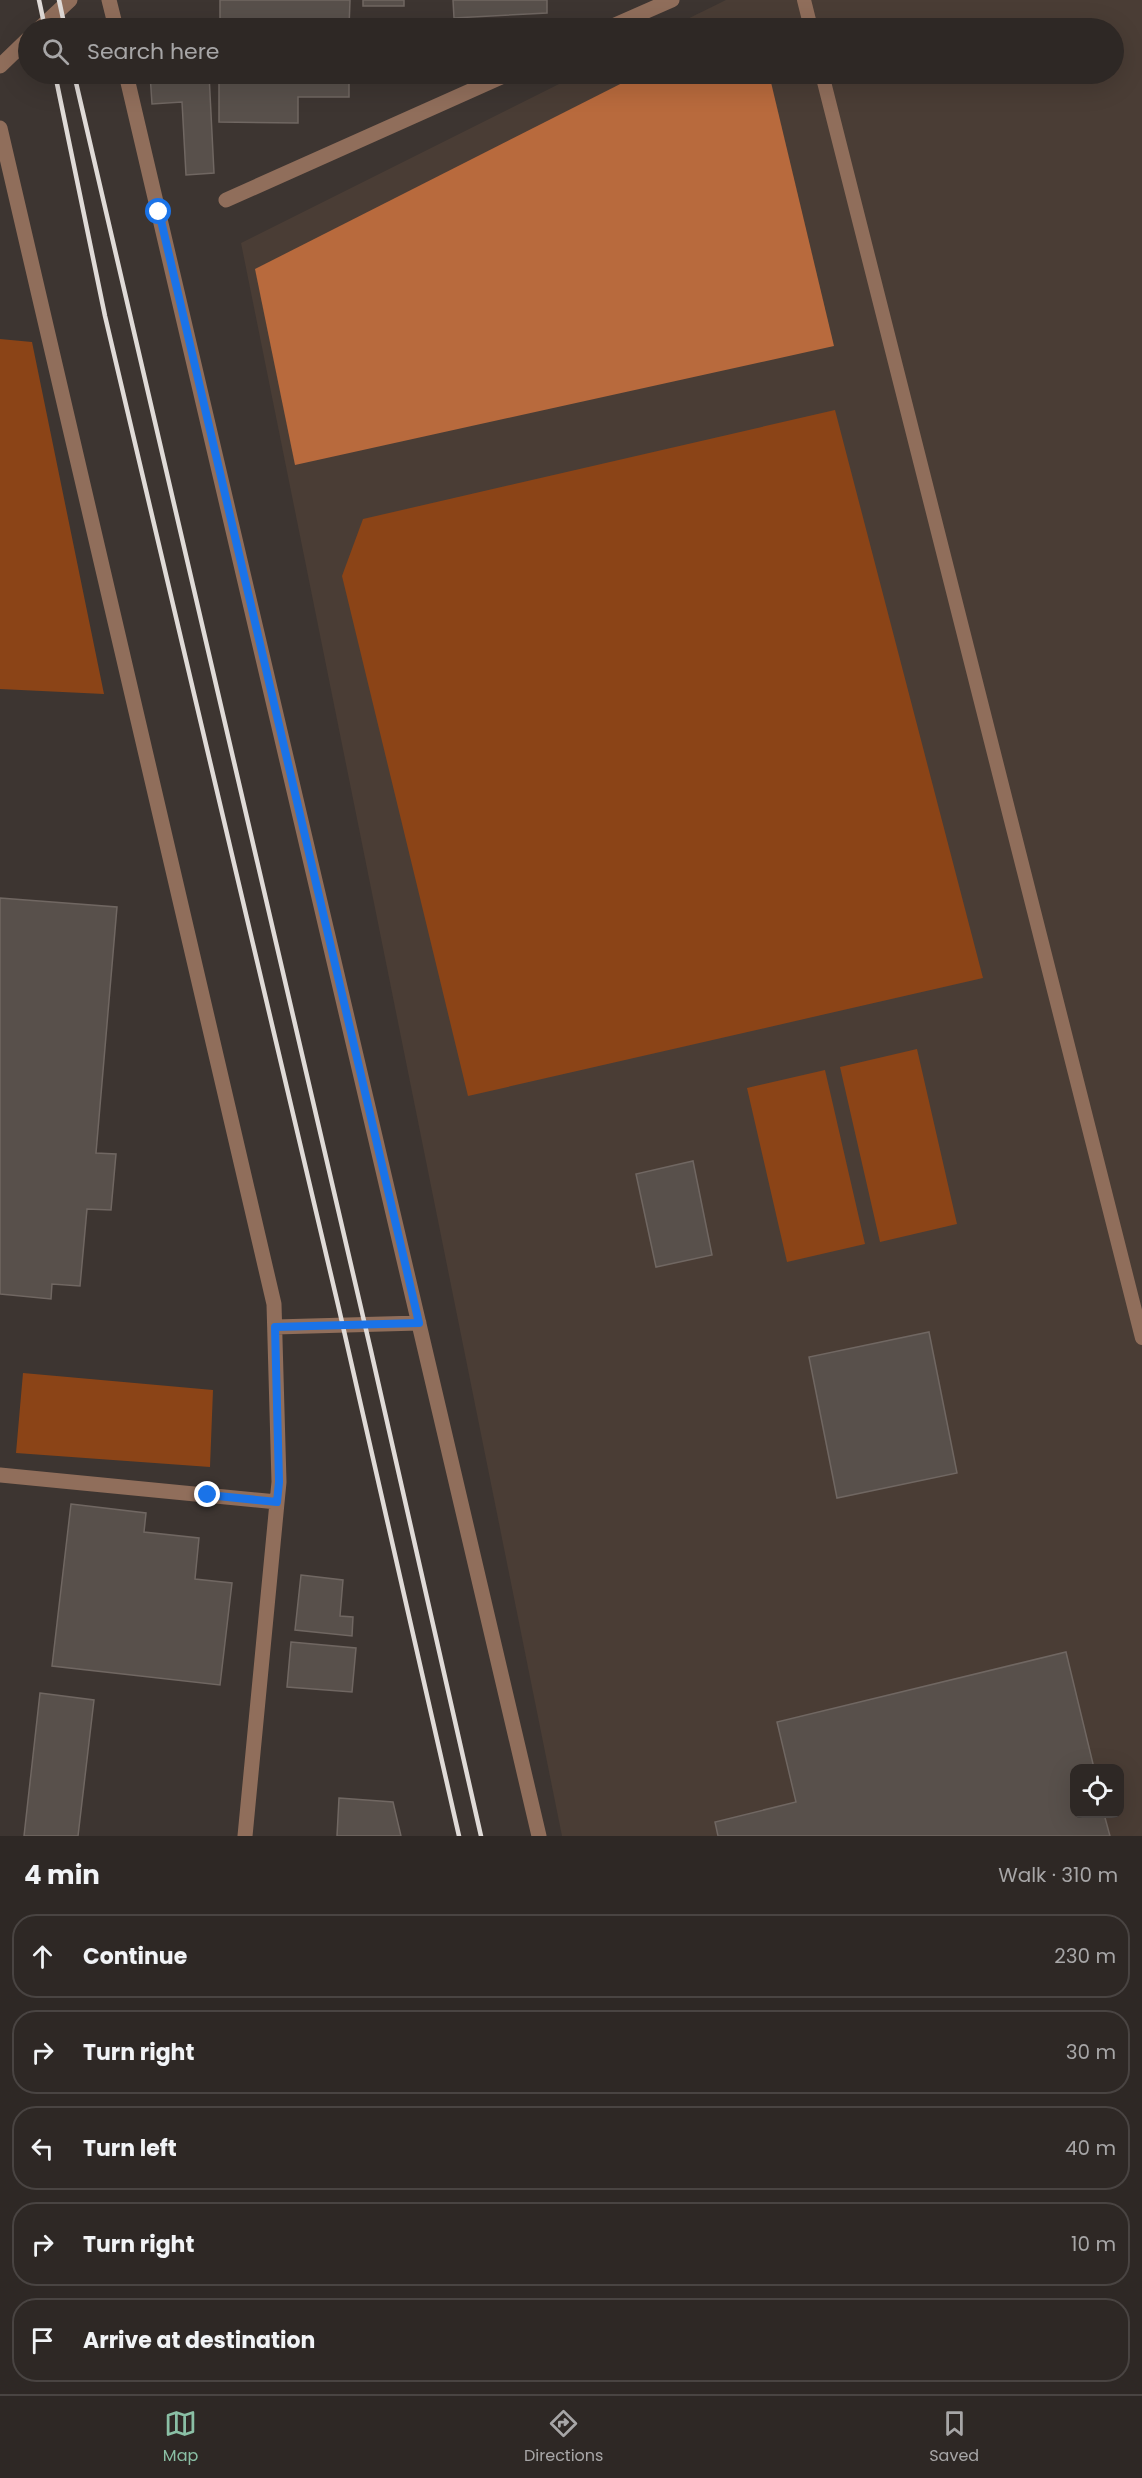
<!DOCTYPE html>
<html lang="en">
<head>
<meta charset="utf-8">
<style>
	:root { --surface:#2e2825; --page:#36302d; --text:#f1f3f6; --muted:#a7a6a7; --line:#494442; --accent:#8abfa5 }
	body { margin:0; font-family:Poppins,sans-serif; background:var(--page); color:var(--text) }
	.controls { position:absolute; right:18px; bottom:18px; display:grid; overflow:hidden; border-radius:12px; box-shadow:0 6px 24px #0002 }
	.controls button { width:54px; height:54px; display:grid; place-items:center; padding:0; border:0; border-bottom:2px solid var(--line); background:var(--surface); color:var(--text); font:30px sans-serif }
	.stop { position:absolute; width:18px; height:18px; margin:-14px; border:4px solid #1a73e8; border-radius:50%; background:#fff }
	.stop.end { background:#1a73e8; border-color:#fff; box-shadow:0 2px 6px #0008 }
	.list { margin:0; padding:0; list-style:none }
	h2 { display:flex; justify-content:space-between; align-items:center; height:78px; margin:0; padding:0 24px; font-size:26px }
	h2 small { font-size:20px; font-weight:400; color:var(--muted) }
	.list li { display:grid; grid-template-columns:39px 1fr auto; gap:18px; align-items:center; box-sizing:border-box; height:84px; margin:0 12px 12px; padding:0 12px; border:2px solid var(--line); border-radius:24px }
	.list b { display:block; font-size:22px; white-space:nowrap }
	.list em { font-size:20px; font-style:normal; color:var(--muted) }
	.icon { flex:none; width:33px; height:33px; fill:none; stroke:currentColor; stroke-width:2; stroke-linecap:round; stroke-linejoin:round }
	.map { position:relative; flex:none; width:1142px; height:1836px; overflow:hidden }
	.search { position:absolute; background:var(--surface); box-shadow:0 6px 24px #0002; left:18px; right:18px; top:18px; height:66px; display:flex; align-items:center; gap:15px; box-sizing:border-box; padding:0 21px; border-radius:33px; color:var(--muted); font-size:22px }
	.sheet { height:558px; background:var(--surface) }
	nav { display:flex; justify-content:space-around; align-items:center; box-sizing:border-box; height:84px; border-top:2px solid var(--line); background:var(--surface); font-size:16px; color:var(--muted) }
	nav a { display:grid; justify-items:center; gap:3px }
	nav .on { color:var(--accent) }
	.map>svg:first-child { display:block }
	.built { fill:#4a3d35; fill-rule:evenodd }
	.green { fill:#8b4417 }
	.water { fill:#b86a3d }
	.building { fill:#58504b; stroke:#706762; stroke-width:1.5 }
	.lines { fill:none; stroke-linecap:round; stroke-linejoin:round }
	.service { stroke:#906e5b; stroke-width:14 }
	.minor { stroke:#906e5b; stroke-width:15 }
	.tertiary { stroke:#906e5b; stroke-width:15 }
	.rail { stroke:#e0dbd8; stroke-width:4.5 }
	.route { stroke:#1a73e8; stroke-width:8 }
</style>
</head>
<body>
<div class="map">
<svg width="1142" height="1836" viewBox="0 0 1142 1836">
	<rect width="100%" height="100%" fill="#3d3531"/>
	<path class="built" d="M726,0H1142V1836H562L241,243L579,74H1114V28H669ZM1074,1768H1120V1814H1074Z"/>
	<path class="green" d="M0,339L32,342L104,694L0,689Z
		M835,410L983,978L468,1096L342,576L363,519Z
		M917,1049L957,1224L880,1242L840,1067Z
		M825,1070L865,1244L787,1262L747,1088Z
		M23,1373L213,1390L210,1467L16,1453Z"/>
	<path class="water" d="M640,74H769L834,346L295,465L255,269Z"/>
	<path class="building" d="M220,0H350L349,28H220Z
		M363,0H404V6H363Z
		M453,0H547V13L454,18Z
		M150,74H209L214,173L186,175L182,102L152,104Z
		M219,74H349V97H298V123L219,122Z
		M0,898L117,907L96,1153L116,1154L111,1210L87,1209L80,1286L52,1284L51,1299L0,1294Z
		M693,1161L712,1255L656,1267L636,1174Z
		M929,1332L957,1473L837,1498L809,1357Z
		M71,1504L146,1513L144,1532L199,1538L195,1579L232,1583L220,1685L52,1666Z
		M301,1575L343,1580L340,1616L353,1617L352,1636L295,1630Z
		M291,1642L356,1648L352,1692L287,1687Z
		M1066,1652L1094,1768H1074V1814H1104L1110,1836H718L715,1822L796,1802L777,1722Z
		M40,1693L94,1700L78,1836H24Z
		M339,1798L393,1802L401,1836H337Z"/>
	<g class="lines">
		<path class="service" d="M804,0L811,28
			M822,74L1142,1338"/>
		<path class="minor" d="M109,0L116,28
			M608,28L672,0
			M126,74L539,1836
			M0,128L274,1304L279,1482L245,1836
			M226,200L508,74
			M275,1327L419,1323
			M0,1475L277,1502"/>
		<path class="tertiary" d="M40,28L70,0
			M0,66L28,39"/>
		<path class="rail" d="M39,0L45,28
			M59,0L65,28
			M55,74L105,316L339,1309L459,1836
			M74,74L371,1351L481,1836"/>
	</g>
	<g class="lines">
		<path class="route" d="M159,212L419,1323L275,1327L279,1482L277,1502L208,1495"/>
	</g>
</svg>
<div class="controls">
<button><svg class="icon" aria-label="locate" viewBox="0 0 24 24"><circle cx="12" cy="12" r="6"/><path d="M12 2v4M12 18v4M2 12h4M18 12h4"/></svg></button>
</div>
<div class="stop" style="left:159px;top:212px"></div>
<div class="stop end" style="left:208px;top:1495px"></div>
<div class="search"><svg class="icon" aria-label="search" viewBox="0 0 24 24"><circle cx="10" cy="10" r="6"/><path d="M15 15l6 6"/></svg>Search here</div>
</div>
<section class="sheet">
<h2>4 min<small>Walk · 310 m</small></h2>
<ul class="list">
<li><svg class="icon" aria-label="ahead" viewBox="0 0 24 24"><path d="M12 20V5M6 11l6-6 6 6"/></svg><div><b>Continue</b></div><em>230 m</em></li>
<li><svg class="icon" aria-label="right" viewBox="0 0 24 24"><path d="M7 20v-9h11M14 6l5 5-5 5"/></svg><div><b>Turn right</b></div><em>30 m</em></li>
<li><svg class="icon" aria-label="left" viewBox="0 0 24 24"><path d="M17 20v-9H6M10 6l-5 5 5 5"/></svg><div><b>Turn left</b></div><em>40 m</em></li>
<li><svg class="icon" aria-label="right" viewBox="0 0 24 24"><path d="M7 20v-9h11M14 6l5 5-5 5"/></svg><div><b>Turn right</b></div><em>10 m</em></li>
<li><svg class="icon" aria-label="arrive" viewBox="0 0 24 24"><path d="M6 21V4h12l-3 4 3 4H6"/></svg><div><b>Arrive at destination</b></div></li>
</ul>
</section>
<nav>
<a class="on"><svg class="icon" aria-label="map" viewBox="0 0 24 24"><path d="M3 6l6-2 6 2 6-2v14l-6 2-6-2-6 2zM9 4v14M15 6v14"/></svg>Map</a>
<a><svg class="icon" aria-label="directions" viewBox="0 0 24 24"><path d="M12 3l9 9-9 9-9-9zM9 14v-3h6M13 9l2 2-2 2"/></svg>Directions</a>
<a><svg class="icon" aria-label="saved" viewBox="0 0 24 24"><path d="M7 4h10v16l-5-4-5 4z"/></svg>Saved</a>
</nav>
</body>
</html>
